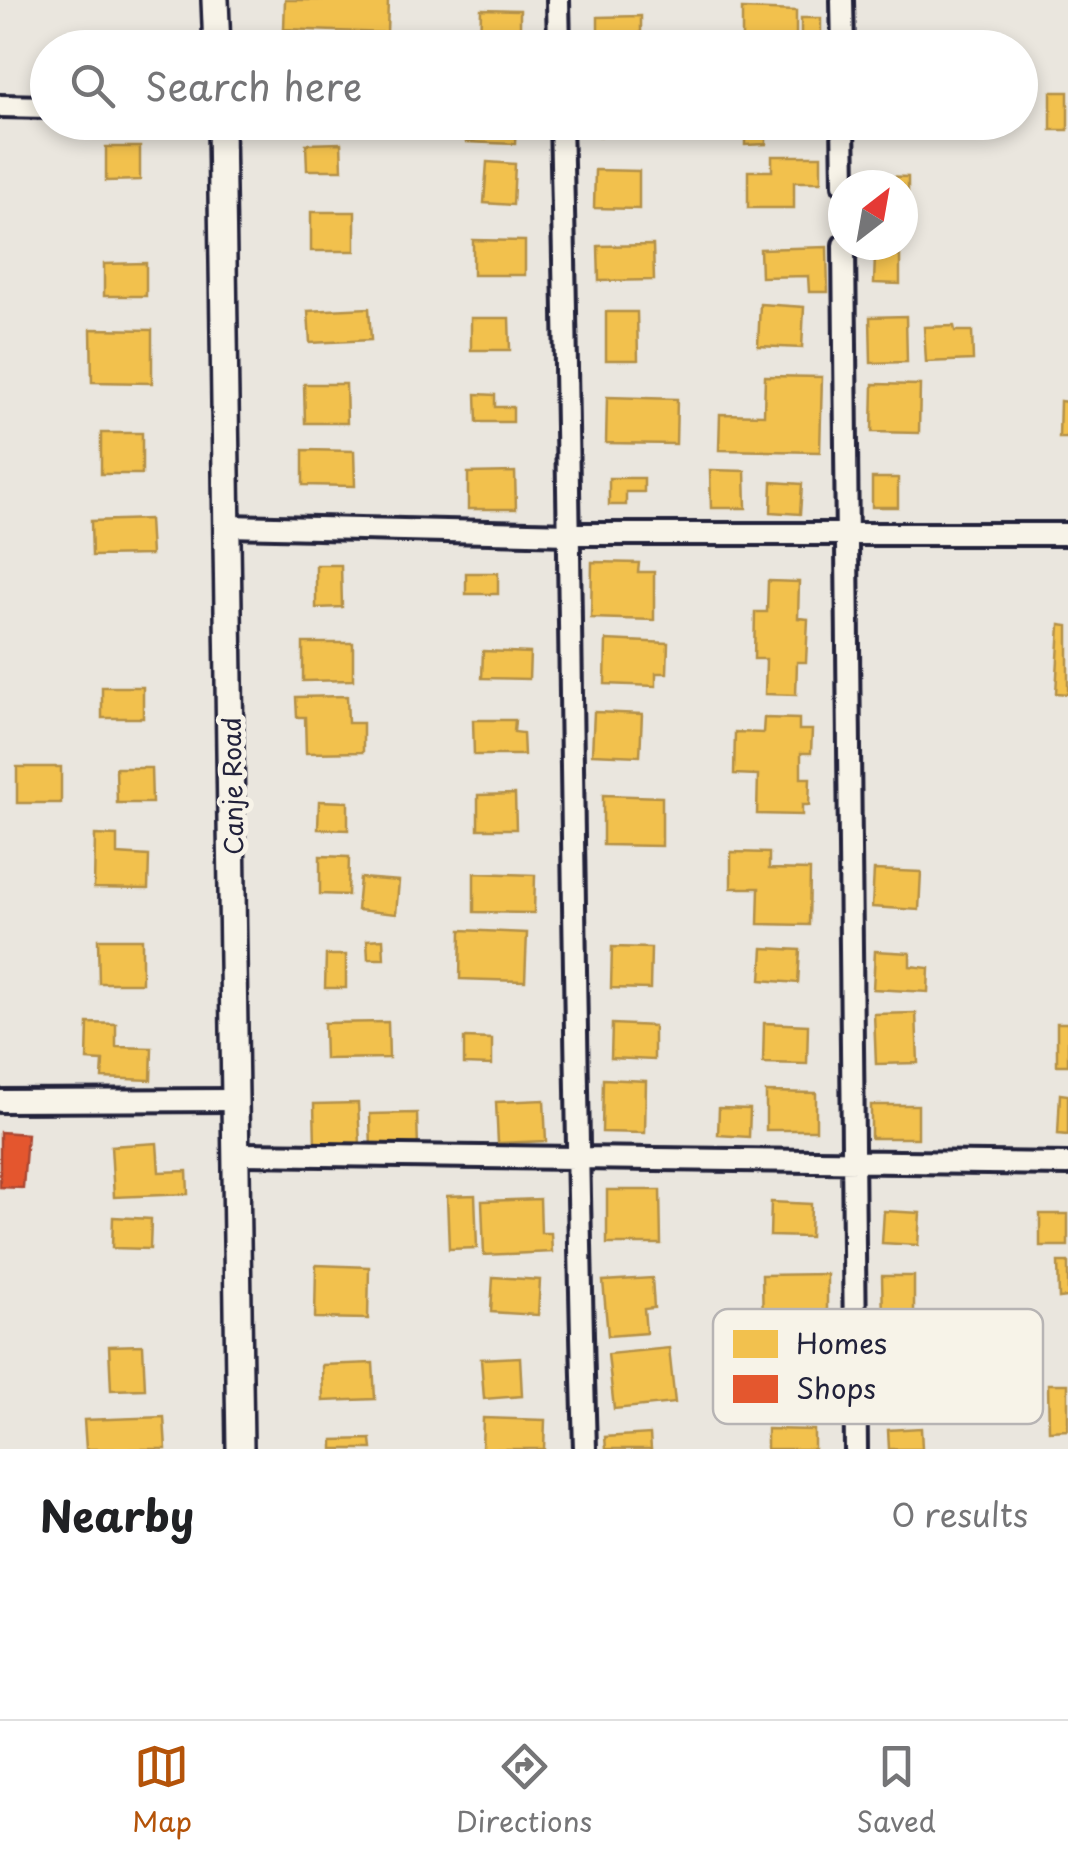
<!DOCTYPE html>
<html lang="en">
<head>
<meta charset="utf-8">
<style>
	:root { --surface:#fff; --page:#f6f6f6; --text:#202124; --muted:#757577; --line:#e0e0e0; --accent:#b45309 }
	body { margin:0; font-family:"Playpen Sans",sans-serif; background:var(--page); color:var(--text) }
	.compass { position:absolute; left:828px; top:170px; width:90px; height:90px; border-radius:50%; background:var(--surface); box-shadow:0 5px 15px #0003; rotate:31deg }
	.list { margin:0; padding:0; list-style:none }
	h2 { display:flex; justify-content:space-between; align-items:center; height:130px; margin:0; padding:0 40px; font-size:42px }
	h2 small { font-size:32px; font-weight:400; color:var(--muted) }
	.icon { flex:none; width:55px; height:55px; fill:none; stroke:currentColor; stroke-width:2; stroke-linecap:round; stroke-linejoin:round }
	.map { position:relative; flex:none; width:1068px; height:1449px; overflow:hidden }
	.search { position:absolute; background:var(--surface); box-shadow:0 5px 15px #0003; left:30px; right:30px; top:30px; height:110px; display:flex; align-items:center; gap:25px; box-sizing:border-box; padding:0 35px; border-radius:55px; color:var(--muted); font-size:38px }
	.sheet { height:270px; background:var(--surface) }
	nav { display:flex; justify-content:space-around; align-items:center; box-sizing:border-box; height:140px; border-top:2px solid var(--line); background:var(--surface); font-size:28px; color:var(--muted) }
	nav a { display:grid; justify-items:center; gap:5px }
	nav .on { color:var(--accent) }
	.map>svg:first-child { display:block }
	.homes { fill:#f2c14e; stroke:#b49148; stroke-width:2.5 }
	.shops { fill:#e4572e; stroke:#aa4732; stroke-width:2.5 }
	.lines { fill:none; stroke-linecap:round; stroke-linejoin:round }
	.minor-casing { stroke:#22223b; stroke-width:28 }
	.tertiary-casing { stroke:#22223b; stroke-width:32 }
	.minor { stroke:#f7f3e8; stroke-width:20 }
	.tertiary { stroke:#f7f3e8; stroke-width:25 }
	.labels { text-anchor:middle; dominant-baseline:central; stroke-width:10; stroke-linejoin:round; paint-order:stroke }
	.street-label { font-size:25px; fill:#22223b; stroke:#f7f3e8 }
	.key { fill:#f7f3e8; stroke:#b7b4b4; stroke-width:2.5 }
	.key-label { font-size:28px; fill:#22223b }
</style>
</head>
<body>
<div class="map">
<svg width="1068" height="1449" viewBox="0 0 1068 1449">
	<rect width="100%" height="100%" fill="#eae6de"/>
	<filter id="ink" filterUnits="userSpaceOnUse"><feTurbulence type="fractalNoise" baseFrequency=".01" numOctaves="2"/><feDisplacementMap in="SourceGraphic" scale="20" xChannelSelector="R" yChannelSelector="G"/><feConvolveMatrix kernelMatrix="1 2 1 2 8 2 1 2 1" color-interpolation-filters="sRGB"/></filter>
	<g filter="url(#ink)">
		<path class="homes" d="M285,0H388L387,33L284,29Z
			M481,9L520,10V48H480Z
			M742,9L796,11V47H742Z
			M641,16V48H598V17Z
			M801,18H821V44H801Z
			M1051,92H1068V130H1051Z
			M467,122H516L515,144L466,142Z
			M599,122H640V137L599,136Z
			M745,122H806V128H766V144L745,145Z
			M875,122H911L910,133L875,131Z
			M341,143L342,170H307L306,144Z
			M106,147H140V180L106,181Z
			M772,156H821V182H794V208H748V171H772Z
			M487,162L515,164L513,205L484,203Z
			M595,170L639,171V209L594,208Z
			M877,176L908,177V199H903V185H877Z
			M311,212H355V251H311Z
			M473,240L525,241V275H473Z
			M653,245L654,280L599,281L598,246Z
			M827,247L828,292H809L808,276L761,277L760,249Z
			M875,256H900V284L874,283Z
			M146,263V296H104V264Z
			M760,304L804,307L802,348L758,346Z
			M369,308L371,340L310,343L308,311Z
			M606,312H637L638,360H606Z
			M906,316L907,362L871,363L870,317Z
			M471,318H509L510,350H471Z
			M954,326L955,331H972L973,360L926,362L924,327Z
			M91,329L152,330V383L92,382Z
			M765,376L822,377L820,452L719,450L720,414L764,415Z
			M304,384H346L347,423H305Z
			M873,384L920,385L919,433L872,432Z
			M476,394L495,395V407H513V422H477Z
			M607,397L677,399L676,444L606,443Z
			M1060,401L1068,402V438H1059Z
			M101,433H142V474H101Z
			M303,450L354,451L355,486L303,485Z
			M710,470L745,471L746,508H711Z
			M515,472L516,509H468V473Z
			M609,478H644V492H626V505H609Z
			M872,478H898V507H872Z
			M772,482L802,484L800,514L771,512Z
			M149,519L151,555L92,556L91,521Z
			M592,562L639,563L638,572H654V620L591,618Z
			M316,565H341L342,607L316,608Z
			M466,573H498V594H466Z
			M768,581L799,582L798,618L808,619L806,662H797L796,695L765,694L766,659H754L755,612H767Z
			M1060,625L1068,626V694L1056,693Z
			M606,640L668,643L667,673H656V686L605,684Z
			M303,643H353V680L303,681Z
			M483,651L530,653L529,679L482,678Z
			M102,687H143V718H102Z
			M347,696L348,723H363V752L306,753L305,717H297L296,697Z
			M594,712L642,714L640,756L592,754Z
			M764,718L799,719V730H812L811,753H801V778H810L809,805H802V815L757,814L758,775L734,774L735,732L763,733Z
			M473,720H515L514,732L523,733L524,755H474Z
			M17,767H61V803H17Z
			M116,768H151L152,803H117Z
			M515,794L516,829H478V795Z
			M603,795L662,797V846L603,845Z
			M319,801L348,802V830L318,829Z
			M95,835L117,836V854L149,856L148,889L94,888Z
			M731,852L769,853V869L810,870L809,925L758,924L759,888H731Z
			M320,856L349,857L348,895L320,894Z
			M874,870L921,872L919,910L872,907Z
			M474,873L535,875L534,913L474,912Z
			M360,878L399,881L396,914L357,910Z
			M461,930L527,933L525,981L460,979Z
			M98,939H142V983H99Z
			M383,939L384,959H368L367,940Z
			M612,947L651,948L650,989L611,988Z
			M763,948L800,950L798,983L761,980Z
			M875,951L910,953V966L929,968L928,992L873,989Z
			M326,955H346V988H325Z
			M916,1013L918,1063L876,1064L874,1014Z
			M388,1022L389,1058L325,1059L324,1023Z
			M88,1023L116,1024V1047L152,1048L151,1080L102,1078L103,1061L87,1060Z
			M764,1023L808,1025L807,1064L763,1063Z
			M1057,1023H1068V1065H1057Z
			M612,1024L654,1026V1060L611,1058Z
			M464,1038L492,1039V1065L464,1064Z
			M603,1079L646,1081L645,1133L602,1132Z
			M766,1092L816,1093V1130H766Z
			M1060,1094L1068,1095V1135L1058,1134Z
			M544,1100L546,1141L498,1143L496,1102Z
			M358,1103L360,1145L315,1146L314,1104Z
			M871,1105H918V1138H871Z
			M719,1108L750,1109L749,1137L718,1135Z
			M417,1113L418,1150L371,1151L370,1114Z
			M157,1143L159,1172L187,1171L188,1194L114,1197L111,1146Z
			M607,1190H660L661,1244H607Z
			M475,1195L477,1248L449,1249L447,1196Z
			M540,1199L541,1233H551L552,1252L484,1255L482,1201Z
			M771,1202L811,1204L810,1237L770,1236Z
			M884,1211L920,1213L918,1245L882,1243Z
			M1040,1214H1068V1246H1040Z
			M113,1217L151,1219L150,1249L112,1248Z
			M1058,1262H1068V1297L1059,1298Z
			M316,1265L369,1267L368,1319L315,1318Z
			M827,1274V1329L763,1330L762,1275Z
			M882,1276H914V1317H883Z
			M493,1277L540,1280L538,1315L491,1312Z
			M652,1278L654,1308L644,1309L646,1333L608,1336L603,1281Z
			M143,1345L145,1389L111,1390L109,1346Z
			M669,1348L675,1403L614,1409L608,1354Z
			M520,1357L522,1396L484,1399L481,1359Z
			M373,1363L375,1399L323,1401L322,1365Z
			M1048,1384H1068V1430L1049,1431Z
			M164,1417L166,1449H86L84,1420Z
			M483,1418L545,1420L544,1449H482Z
			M921,1428L922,1449H889L888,1430Z
			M767,1429L814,1430V1449H767Z
			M650,1434L651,1449H606L605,1437Z
			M371,1439L372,1449H333V1440Z"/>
		<path class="shops" d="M0,1132L27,1134L23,1188L0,1187Z"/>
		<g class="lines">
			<defs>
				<path id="minor" d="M558,0L559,48
					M842,0L843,48
					M0,106L48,107
					M561,122C572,565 572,1007 585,1449
					M843,122L844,185
					M844,245L856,1449
					M229,526L571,534H1068
					M0,1101L236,1100
					M238,1154L1068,1164"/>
				<path id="tertiary" d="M215,0L217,48
					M221,122L240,1449"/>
			</defs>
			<use href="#minor" class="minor-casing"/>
			<use href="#tertiary" class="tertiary-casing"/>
			<use href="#minor" class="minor"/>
			<use href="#tertiary" class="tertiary"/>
		</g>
	</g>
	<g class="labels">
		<g class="street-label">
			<text transform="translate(232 786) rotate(-91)">Canje Road</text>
		</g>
	</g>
	<rect x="713" y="1309" width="330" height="115" rx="15" class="key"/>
	<rect x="733" y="1330" width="45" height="28" fill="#f2c14e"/>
	<rect x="733" y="1375" width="45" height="28" fill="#e4572e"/>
	<g class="key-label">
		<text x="796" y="1354">Homes</text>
		<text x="796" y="1399">Shops</text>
	</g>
</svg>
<svg class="compass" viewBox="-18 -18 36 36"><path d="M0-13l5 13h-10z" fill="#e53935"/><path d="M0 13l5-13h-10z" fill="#757577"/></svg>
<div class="search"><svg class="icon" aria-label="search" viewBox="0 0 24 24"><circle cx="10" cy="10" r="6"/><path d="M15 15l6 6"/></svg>Search here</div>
</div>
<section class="sheet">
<h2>Nearby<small>0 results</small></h2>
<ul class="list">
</ul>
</section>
<nav>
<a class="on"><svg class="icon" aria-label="map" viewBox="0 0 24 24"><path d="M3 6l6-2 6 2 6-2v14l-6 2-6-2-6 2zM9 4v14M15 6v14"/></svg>Map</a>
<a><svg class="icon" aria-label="directions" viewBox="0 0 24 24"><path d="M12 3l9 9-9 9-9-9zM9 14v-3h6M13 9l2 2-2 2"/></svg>Directions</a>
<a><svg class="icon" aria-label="saved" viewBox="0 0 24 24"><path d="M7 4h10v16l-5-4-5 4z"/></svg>Saved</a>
</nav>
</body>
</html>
